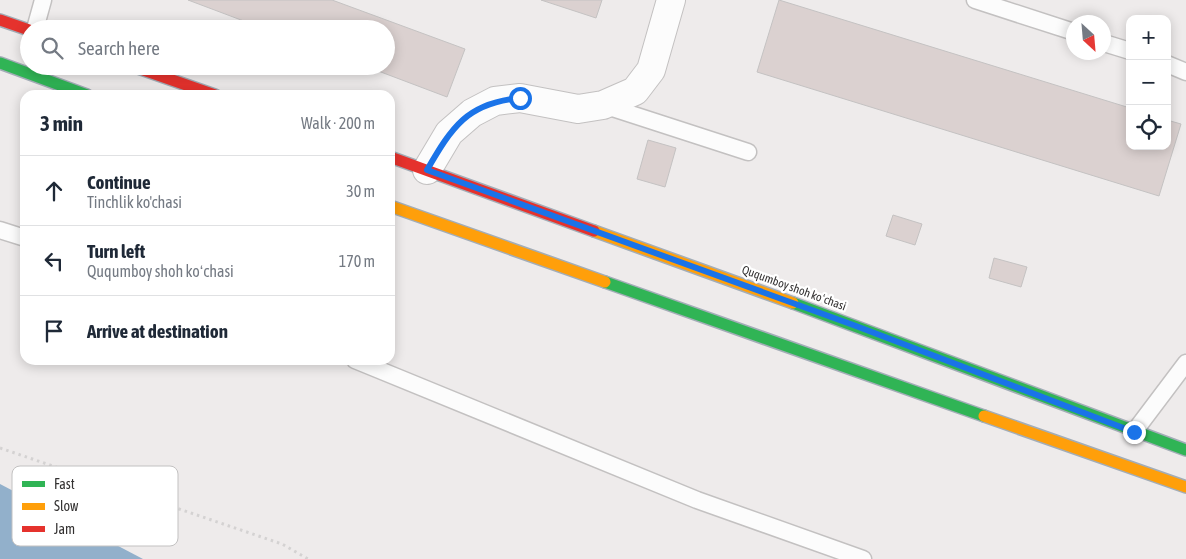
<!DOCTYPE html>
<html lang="en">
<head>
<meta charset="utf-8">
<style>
	:root { --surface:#fff; --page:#f2f2f3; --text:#1f2937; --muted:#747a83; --line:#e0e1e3 }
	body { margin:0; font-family:"Asap Condensed",sans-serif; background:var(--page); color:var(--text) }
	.controls { position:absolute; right:15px; top:15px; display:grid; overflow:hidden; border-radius:10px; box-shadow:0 2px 12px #0003 }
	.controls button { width:45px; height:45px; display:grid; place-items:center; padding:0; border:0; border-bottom:1px solid var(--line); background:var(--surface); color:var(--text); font:25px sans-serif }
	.compass { position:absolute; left:1066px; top:15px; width:45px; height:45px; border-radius:50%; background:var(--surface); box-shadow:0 2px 12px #0003; rotate:154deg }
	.stop { position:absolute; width:15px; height:15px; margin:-11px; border:4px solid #1a73e8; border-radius:50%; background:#fff }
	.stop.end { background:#1a73e8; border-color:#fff; box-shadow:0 1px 5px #0008 }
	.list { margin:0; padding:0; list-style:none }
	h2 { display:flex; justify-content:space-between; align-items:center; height:65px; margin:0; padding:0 20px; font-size:21px }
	h2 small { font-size:16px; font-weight:400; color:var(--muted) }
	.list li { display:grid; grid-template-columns:32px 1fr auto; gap:15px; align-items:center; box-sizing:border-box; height:70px; padding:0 20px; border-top:1px solid var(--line) }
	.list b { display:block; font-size:19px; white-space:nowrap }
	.list p { margin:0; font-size:16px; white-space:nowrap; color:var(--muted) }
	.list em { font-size:16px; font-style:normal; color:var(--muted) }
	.icon { flex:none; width:28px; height:28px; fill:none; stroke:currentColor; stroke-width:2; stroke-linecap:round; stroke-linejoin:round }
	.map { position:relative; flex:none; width:1186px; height:559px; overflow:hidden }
	.search { position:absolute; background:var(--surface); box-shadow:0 2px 12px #0003; left:20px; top:20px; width:375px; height:55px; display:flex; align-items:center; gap:12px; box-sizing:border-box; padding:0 18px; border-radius:28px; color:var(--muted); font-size:19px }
	.panel { position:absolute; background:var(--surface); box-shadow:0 2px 12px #0003; left:20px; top:90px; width:375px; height:275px; border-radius:15px }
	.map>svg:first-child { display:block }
	.water { fill:#92b0cb }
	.building { fill:#dbd1d0; stroke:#c4c2c2 }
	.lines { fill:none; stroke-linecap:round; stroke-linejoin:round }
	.lane-casing { stroke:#c3c1c1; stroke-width:19 }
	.street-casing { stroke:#c3c1c1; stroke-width:30 }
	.fast-casing { stroke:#a3adb7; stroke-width:14 }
	.slow-casing { stroke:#a3adb7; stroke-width:14 }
	.jam-casing { stroke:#a3adb7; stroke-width:14 }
	.path { stroke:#d4d2d2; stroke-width:3; stroke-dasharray:2.5 4; stroke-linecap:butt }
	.lane { stroke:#fcfcfc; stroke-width:16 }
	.street { stroke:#fcfcfc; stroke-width:28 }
	.fast { stroke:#30b455; stroke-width:11 }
	.slow { stroke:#ff9f0a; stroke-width:11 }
	.jam { stroke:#e5322d; stroke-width:11 }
	.route { stroke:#1a73e8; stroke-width:6 }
	.labels { text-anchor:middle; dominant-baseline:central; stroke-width:4.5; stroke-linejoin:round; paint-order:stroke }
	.street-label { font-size:12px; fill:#333131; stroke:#fff }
	.key { fill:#fff; stroke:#c2c1c1; stroke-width:1 }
	.key-label { font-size:14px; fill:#333131 }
</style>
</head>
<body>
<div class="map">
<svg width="1186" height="559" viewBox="0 0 1186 559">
	<rect width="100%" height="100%" fill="#eeebeb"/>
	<path class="water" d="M0,484L143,559H0Z"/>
	<path class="building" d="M188,0H332L465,49L447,97L365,66H386V29H265Z
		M541,0H602L596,18Z
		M779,0L1130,108V146H1167V120L1181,124L1159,196L757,72Z
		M648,140L676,148L665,187L637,179Z
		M893,215L922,224L915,245L886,236Z
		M994,258L1027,267L1021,287L989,278Z"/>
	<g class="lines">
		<defs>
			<path id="lane" d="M975,0L1074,32
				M35,29L43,0
				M1104,43L1130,51
				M1167,64L1186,72
				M603,105L748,152
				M0,230L25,238
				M355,360L697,500L863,559
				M1134,432L1186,363"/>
			<path id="street" d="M427,170L449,133L472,113L495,101L520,98L578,109L603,105L635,91L651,70L671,0"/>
			<path id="fast" d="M0,63L87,95
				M605,282L984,416
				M793,303L1186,450"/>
			<path id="slow" d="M390,206L605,282
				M594,231L793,303
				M984,416L1186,487"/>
			<path id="jam" d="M0,20L29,30
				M132,66L215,95
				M390,157L594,231"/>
		</defs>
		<use href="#lane" class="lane-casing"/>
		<use href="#street" class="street-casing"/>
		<use href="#fast" class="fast-casing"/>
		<use href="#slow" class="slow-casing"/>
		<use href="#jam" class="jam-casing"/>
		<path class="path" d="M0,448L282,544L308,559"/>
		<use href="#lane" class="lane"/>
		<use href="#street" class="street"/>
		<use href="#fast" class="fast"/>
		<use href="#slow" class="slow"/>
		<use href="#jam" class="jam"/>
	</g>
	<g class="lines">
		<path class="route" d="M520,98C467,103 452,127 427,170L856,326L1134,432"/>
	</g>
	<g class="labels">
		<g class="street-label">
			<text transform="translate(794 288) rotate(20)">Ququmboy shoh koʻchasi</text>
		</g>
	</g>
	<rect x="12" y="466" width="166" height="80" rx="8" class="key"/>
	<rect x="22" y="481" width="23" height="6" fill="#30b455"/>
	<rect x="22" y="503" width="23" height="7" fill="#ff9f0a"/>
	<rect x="22" y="526" width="23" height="6" fill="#e5322d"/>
	<g class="key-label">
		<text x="54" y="489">Fast</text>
		<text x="54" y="511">Slow</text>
		<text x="54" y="534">Jam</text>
	</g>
</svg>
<div class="controls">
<button>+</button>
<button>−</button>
<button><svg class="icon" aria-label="locate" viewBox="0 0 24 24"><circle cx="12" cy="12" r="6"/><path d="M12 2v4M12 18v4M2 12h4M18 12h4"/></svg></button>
</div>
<svg class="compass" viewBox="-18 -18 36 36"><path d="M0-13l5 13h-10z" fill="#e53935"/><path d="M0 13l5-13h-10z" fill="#747a83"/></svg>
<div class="stop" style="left:520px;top:98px"></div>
<div class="stop end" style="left:1134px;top:432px"></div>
<div class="search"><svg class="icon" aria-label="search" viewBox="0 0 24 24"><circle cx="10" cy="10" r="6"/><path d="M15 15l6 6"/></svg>Search here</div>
<section class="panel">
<h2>3 min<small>Walk · 200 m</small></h2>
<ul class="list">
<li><svg class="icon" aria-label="ahead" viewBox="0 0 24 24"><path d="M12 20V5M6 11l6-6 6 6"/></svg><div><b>Continue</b><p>Tinchlik ko'chasi</p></div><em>30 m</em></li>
<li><svg class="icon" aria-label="left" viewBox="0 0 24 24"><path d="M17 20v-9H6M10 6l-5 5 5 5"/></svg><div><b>Turn left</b><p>Ququmboy shoh koʻchasi</p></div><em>170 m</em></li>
<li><svg class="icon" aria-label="arrive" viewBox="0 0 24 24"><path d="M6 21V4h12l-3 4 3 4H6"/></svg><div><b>Arrive at destination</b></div></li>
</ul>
</section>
</div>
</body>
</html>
